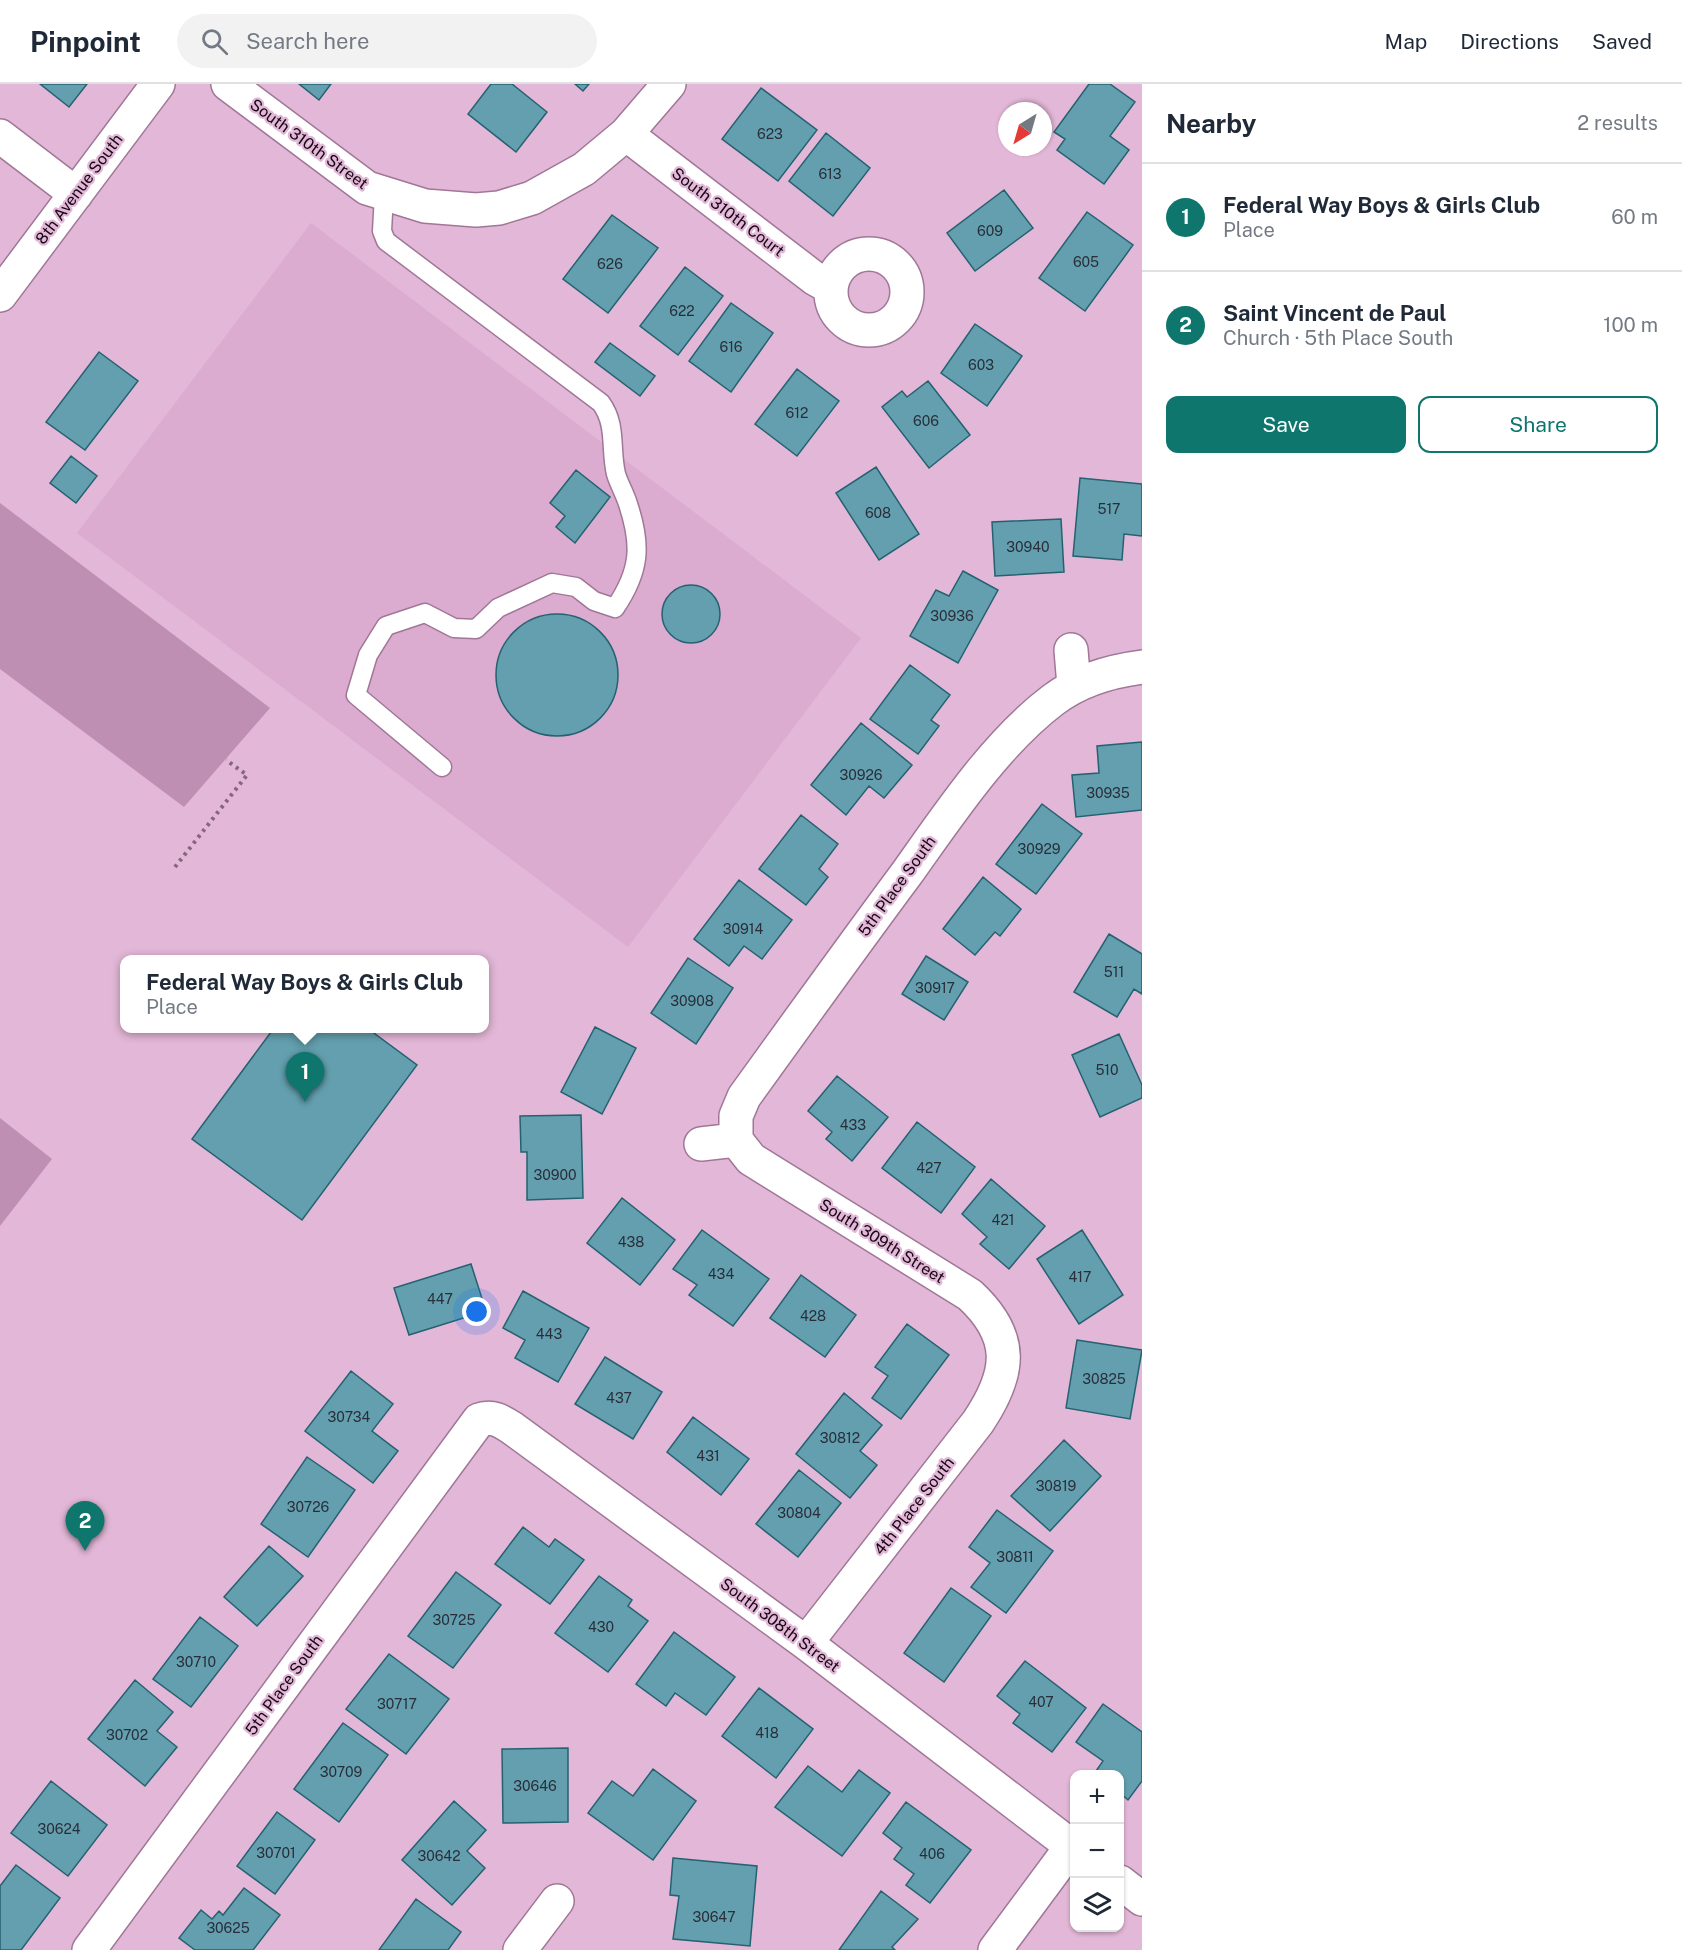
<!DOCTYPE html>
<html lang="en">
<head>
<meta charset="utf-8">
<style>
	:root { --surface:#fff; --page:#f2f2f3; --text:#1f2937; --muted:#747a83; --line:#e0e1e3; --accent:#0f766e }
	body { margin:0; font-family:"Public Sans",sans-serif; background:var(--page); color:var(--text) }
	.controls { position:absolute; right:18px; bottom:18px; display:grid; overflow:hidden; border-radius:12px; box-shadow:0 2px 4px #0004 }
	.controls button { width:54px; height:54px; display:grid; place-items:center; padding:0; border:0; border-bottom:2px solid var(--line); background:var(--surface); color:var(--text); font:30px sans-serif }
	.compass { position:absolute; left:998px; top:18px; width:54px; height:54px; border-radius:50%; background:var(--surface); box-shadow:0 2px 4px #0004; rotate:217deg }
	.you { position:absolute; left:477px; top:1228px; width:21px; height:21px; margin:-15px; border:4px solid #fff; border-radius:50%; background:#1a73e8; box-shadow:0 0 0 9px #1a73e833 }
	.badge { display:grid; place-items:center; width:39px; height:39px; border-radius:50%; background:var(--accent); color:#fff; font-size:20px; font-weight:700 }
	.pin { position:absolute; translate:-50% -50px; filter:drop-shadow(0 2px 3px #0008) }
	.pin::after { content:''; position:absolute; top:32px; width:21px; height:18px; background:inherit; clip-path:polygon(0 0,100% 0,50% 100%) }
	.popup { position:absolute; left:120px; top:871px; width:369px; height:78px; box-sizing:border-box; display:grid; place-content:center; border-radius:12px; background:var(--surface); filter:drop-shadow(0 2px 4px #0005); font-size:20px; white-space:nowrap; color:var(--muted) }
	.popup b { font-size:22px; color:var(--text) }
	.popup::after { content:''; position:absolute; left:50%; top:100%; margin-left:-12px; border:12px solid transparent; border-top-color:var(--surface) }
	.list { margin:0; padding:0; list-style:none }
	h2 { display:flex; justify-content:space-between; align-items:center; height:78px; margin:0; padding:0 24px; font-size:26px }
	h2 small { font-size:20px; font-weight:400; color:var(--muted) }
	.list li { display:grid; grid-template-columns:39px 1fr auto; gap:18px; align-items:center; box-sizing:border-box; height:108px; padding:0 24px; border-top:2px solid var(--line) }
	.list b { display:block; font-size:22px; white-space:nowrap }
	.list p { margin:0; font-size:20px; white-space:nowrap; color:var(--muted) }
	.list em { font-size:20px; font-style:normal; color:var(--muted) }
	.actions { display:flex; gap:12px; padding:18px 24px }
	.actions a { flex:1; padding:14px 0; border:2px solid var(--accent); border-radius:12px; text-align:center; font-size:21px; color:var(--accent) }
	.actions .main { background:var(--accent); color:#fff }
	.icon { flex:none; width:33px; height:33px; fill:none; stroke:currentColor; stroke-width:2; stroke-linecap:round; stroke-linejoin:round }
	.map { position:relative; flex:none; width:1142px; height:1866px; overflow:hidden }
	header { display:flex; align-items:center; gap:36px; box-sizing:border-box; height:84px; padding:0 30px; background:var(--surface); border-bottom:2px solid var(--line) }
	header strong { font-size:28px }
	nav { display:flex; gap:33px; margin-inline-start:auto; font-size:21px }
	.search { width:420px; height:54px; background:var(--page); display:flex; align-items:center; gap:15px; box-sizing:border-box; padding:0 21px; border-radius:33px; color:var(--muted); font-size:22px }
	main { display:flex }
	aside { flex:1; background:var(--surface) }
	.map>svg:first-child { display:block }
	.built { fill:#dcabd0 }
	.green { fill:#be8fb2 }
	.building { fill:#639fae; stroke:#256270; stroke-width:1.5 }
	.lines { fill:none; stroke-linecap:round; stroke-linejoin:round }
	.service-casing { stroke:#a07796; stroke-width:21 }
	.minor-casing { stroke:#a07796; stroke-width:36 }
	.path { stroke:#84667d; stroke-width:4; stroke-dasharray:3 4.5; stroke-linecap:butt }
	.service { stroke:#fff; stroke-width:18 }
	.minor { stroke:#fff; stroke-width:33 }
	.labels { text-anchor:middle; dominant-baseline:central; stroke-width:4.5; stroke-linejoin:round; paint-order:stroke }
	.number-label { font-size:14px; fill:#292e3a }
	.street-label { font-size:16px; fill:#160813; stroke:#e3b7d7 }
</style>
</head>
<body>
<header>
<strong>Pinpoint</strong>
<div class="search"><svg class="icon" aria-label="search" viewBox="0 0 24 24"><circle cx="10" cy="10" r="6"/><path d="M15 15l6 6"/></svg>Search here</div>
<nav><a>Map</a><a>Directions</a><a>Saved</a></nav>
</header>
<main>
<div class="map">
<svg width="1142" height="1866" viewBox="0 0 1142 1866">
	<rect width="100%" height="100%" fill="#e3b7d7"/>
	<path class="built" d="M311,139L861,554L628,863L77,449Z"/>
	<path class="green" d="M0,419L270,624L184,723L0,585Z
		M0,1034L52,1075L0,1142Z"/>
	<path class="building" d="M40,0H87L69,23Z
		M299,0H331L319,16Z
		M491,0H512L547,28L516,68L468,30Z
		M575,0H589L583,7Z
		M1089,0H1110L1135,18L1110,52L1129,66L1104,100L1057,66L1065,55L1054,48Z
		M761,4L817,46L778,97L722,55Z
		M826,49L870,84L833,132L789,97Z
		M1004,106L1033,144L975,187L947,149Z
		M1087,128L1133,161L1085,227L1039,194Z
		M612,131L658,164L608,229L563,195Z
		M685,183L723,212L678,271L640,242Z
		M731,219L773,249L731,308L689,277Z
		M975,240L1022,272L987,322L941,289Z
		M610,259L655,292L640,312L595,278Z
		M99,268L138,297L85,366L46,338Z
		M797,285L839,317L797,372L755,340Z
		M928,297L970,351L929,384L882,323L902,307L907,313Z
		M71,372L97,392L76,419L50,399Z
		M876,383L919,450L879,476L836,409Z
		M576,386L610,413L575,459L556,443L565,432L550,419Z
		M1080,394L1142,400V452L1124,450L1122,476L1073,472Z
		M1061,435L1064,488L995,492L992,438Z
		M963,487L998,506L958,579L910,552L936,506L949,512Z
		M662 530a29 29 0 1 1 58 0a29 29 0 1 1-58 0Z
		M496 591a61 61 0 1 1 122 0a61 61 0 1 1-122 0Z
		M910,581L950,611L931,636L939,642L918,670L870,635Z
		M861,639L912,681L884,714L869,702L846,731L811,701Z
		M1142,658V726L1076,733L1072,691L1099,689L1097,662Z
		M1042,720L1082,750L1036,810L996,780Z
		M801,731L838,760L819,785L828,793L806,821L759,785Z
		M983,793L1021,825L1000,852L995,848L975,871L943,845Z
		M739,796L792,836L762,875L744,862L729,882L694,855Z
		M1109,850L1142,870V910L1134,905L1117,933L1074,908Z
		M926,872L968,898L944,936L902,910Z
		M688,874L733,904L696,960L651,929Z
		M595,943L636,964L602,1030L561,1008Z
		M274,944H367L417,981L302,1136L192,1055Z
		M1119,950L1142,1001V1014L1100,1033L1072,971Z
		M837,992L888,1033L852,1077L826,1055L832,1048L808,1027Z
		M581,1031L583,1114L527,1116V1068H521L520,1032Z
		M917,1038L975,1083L941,1129L882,1084Z
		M991,1095L1045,1142L1009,1185L980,1160L987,1153L962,1130Z
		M622,1114L675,1156L640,1201L587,1159Z
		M702,1146L769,1195L733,1242L689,1211L697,1201L673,1185Z
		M1082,1146L1123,1211L1079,1240L1037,1175Z
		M471,1180L486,1227L409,1251L394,1204Z
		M801,1191L856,1231L825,1273L770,1234Z
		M523,1207L589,1244L558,1298L515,1274L525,1256L503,1244Z
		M907,1240L949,1271L901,1335L872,1314L888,1292L875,1283Z
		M1077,1256L1142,1266L1130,1335L1066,1324Z
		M605,1273L662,1308L633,1355L575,1320Z
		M351,1287L393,1320L372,1347L398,1367L373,1399L305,1347Z
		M844,1309L882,1341L860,1367L877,1381L850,1414L796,1370Z
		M693,1333L749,1375L721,1411L667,1368Z
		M1064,1356L1101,1392L1050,1447L1011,1412Z
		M307,1373L355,1406L308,1473L261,1440Z
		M799,1386L841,1419L798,1473L756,1440Z
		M997,1426L1053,1467L1006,1529L971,1503L990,1479L969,1463Z
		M523,1443L549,1463L555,1455L584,1476L550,1520L495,1480Z
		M269,1462L303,1492L257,1542L224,1513Z
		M456,1488L501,1521L453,1584L408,1552Z
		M599,1492L632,1516L628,1522L648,1537L608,1588L555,1549Z
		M951,1504L991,1532L944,1598L904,1569Z
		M200,1533L238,1562L191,1623L153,1595Z
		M674,1548L735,1593L706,1631L675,1609L666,1622L636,1600Z
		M389,1570L449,1615L406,1670L346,1625Z
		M1025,1577L1086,1624L1052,1668L1013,1639L1020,1630L997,1612Z
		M135,1596L173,1628L157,1647L177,1663L145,1702L88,1655Z
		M759,1604L813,1645L776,1694L722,1652Z
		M1103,1620L1142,1648V1697L1128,1716L1120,1709V1690H1094L1103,1677L1076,1658Z
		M343,1639L388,1671L339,1738L294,1705Z
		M568,1664V1738L503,1739L502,1665Z
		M808,1682L842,1708L859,1686L890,1709L842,1772L775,1723Z
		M653,1685L696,1717L653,1776L588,1729L612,1697L633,1712Z
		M51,1697L107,1741L68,1792L11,1749Z
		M454,1717L486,1746L467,1767L485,1784L452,1821L402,1776Z
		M906,1718L971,1766L930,1819L906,1801L914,1790L894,1775L902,1764L883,1749Z
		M277,1728L315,1756L275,1810L237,1782Z
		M673,1774L757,1782L750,1862L673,1855L679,1812L670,1811Z
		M16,1781L60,1814L21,1866H0V1802Z
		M244,1804L280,1831L253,1866H195L179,1854L201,1826L212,1835L219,1827L223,1831Z
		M881,1807L918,1835L892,1863L895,1866H839Z
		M416,1815L461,1848L448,1866H379Z"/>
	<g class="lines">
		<defs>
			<path id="service" d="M384,111L382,147L386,157L601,319C617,341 610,365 616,390C619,400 625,410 628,420C642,462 640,487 615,524L594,517L576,503L552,499L498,524L476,545L454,544L425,529L386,542L368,571L356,611L442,683"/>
			<path id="minor" d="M228,0L367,104L425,122L476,126L499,124L532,114L584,85L626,50L669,0
				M626,50L814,194L830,203
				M0,52L76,110
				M831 208a38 38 0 1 1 76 0a38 38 0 1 1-76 0Z
				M0,211L158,0
				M1071,566L1074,602
				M736,1056L751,1075L970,1211C1015,1253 1011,1289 978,1338L806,1559
				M736,1056V1032L744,1013C798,938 852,863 907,789C949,730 996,659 1053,616C1079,596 1110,587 1142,583
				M701,1060L736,1056
				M1120,1798L1142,1815
				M89,1866L479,1336C492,1331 501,1337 512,1344L806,1559L1074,1764
				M520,1866L557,1817
				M995,1866L1072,1762"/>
		</defs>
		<use href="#service" class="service-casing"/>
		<use href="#minor" class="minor-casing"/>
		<path class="path" d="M175,783L247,691L226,676"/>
		<use href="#service" class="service"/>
		<use href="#minor" class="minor"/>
	</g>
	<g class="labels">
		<g class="number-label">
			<text x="770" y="50">623</text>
			<text x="830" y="90">613</text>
			<text x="990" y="147">609</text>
			<text x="1086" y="178">605</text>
			<text x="610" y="180">626</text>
			<text x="682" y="227">622</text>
			<text x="731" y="263">616</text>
			<text x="981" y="281">603</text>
			<text x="797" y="329">612</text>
			<text x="926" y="337">606</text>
			<text x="1109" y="425">517</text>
			<text x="878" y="429">608</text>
			<text x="1028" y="463">30940</text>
			<text x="952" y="532">30936</text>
			<text x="861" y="691">30926</text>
			<text x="1108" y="709">30935</text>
			<text x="1039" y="765">30929</text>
			<text x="743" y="845">30914</text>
			<text x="1114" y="888">511</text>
			<text x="935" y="904">30917</text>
			<text x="692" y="917">30908</text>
			<text x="1107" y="986">510</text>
			<text x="853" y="1041">433</text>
			<text x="929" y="1084">427</text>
			<text x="555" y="1091">30900</text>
			<text x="1003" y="1136">421</text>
			<text x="631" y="1158">438</text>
			<text x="721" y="1190">434</text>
			<text x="1080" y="1193">417</text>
			<text x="440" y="1215">447</text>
			<text x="813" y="1232">428</text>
			<text x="549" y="1250">443</text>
			<text x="1104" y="1295">30825</text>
			<text x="619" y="1314">437</text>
			<text x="349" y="1333">30734</text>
			<text x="840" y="1354">30812</text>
			<text x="708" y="1372">431</text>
			<text x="1056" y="1402">30819</text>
			<text x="308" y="1423">30726</text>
			<text x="799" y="1429">30804</text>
			<text x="1015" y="1473">30811</text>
			<text x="454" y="1536">30725</text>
			<text x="601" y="1543">430</text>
			<text x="196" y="1578">30710</text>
			<text x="1041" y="1618">407</text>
			<text x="397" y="1620">30717</text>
			<text x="767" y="1649">418</text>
			<text x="127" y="1651">30702</text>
			<text x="341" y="1688">30709</text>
			<text x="535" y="1702">30646</text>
			<text x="59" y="1745">30624</text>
			<text x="276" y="1769">30701</text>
			<text x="932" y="1770">406</text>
			<text x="439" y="1772">30642</text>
			<text x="714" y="1833">30647</text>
			<text x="228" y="1844">30625</text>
		</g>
		<g class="street-label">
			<text transform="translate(309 60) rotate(36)">South 310th Street</text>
			<text transform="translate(79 105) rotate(-53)">8th Avenue South</text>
			<text transform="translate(728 128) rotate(37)">South 310th Court</text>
			<text transform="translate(897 802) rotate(-54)">5th Place South</text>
			<text transform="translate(882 1157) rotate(32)">South 309th Street</text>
			<text transform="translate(914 1422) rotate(-52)">4th Place South</text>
			<text transform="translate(780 1541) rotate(37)">South 308th Street</text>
			<text transform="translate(284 1601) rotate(-54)">5th Place South</text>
		</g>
	</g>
</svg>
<div class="controls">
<button>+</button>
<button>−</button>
<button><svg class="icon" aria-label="layers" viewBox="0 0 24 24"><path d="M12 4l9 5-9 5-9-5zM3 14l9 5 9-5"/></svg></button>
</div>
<svg class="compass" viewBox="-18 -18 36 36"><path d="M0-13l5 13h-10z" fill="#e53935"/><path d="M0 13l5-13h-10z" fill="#747a83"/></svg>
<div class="you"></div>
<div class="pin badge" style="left:305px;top:1018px">1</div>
<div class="popup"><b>Federal Way Boys &amp; Girls Club</b>Place</div>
<div class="pin badge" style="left:85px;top:1467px">2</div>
</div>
<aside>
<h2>Nearby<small>2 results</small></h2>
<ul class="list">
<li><span class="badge">1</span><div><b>Federal Way Boys &amp; Girls Club</b><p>Place</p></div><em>60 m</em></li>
<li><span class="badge">2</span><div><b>Saint Vincent de Paul</b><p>Church · 5th Place South</p></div><em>100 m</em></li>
</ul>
<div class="actions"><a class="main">Save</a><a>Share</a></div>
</aside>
</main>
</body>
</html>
